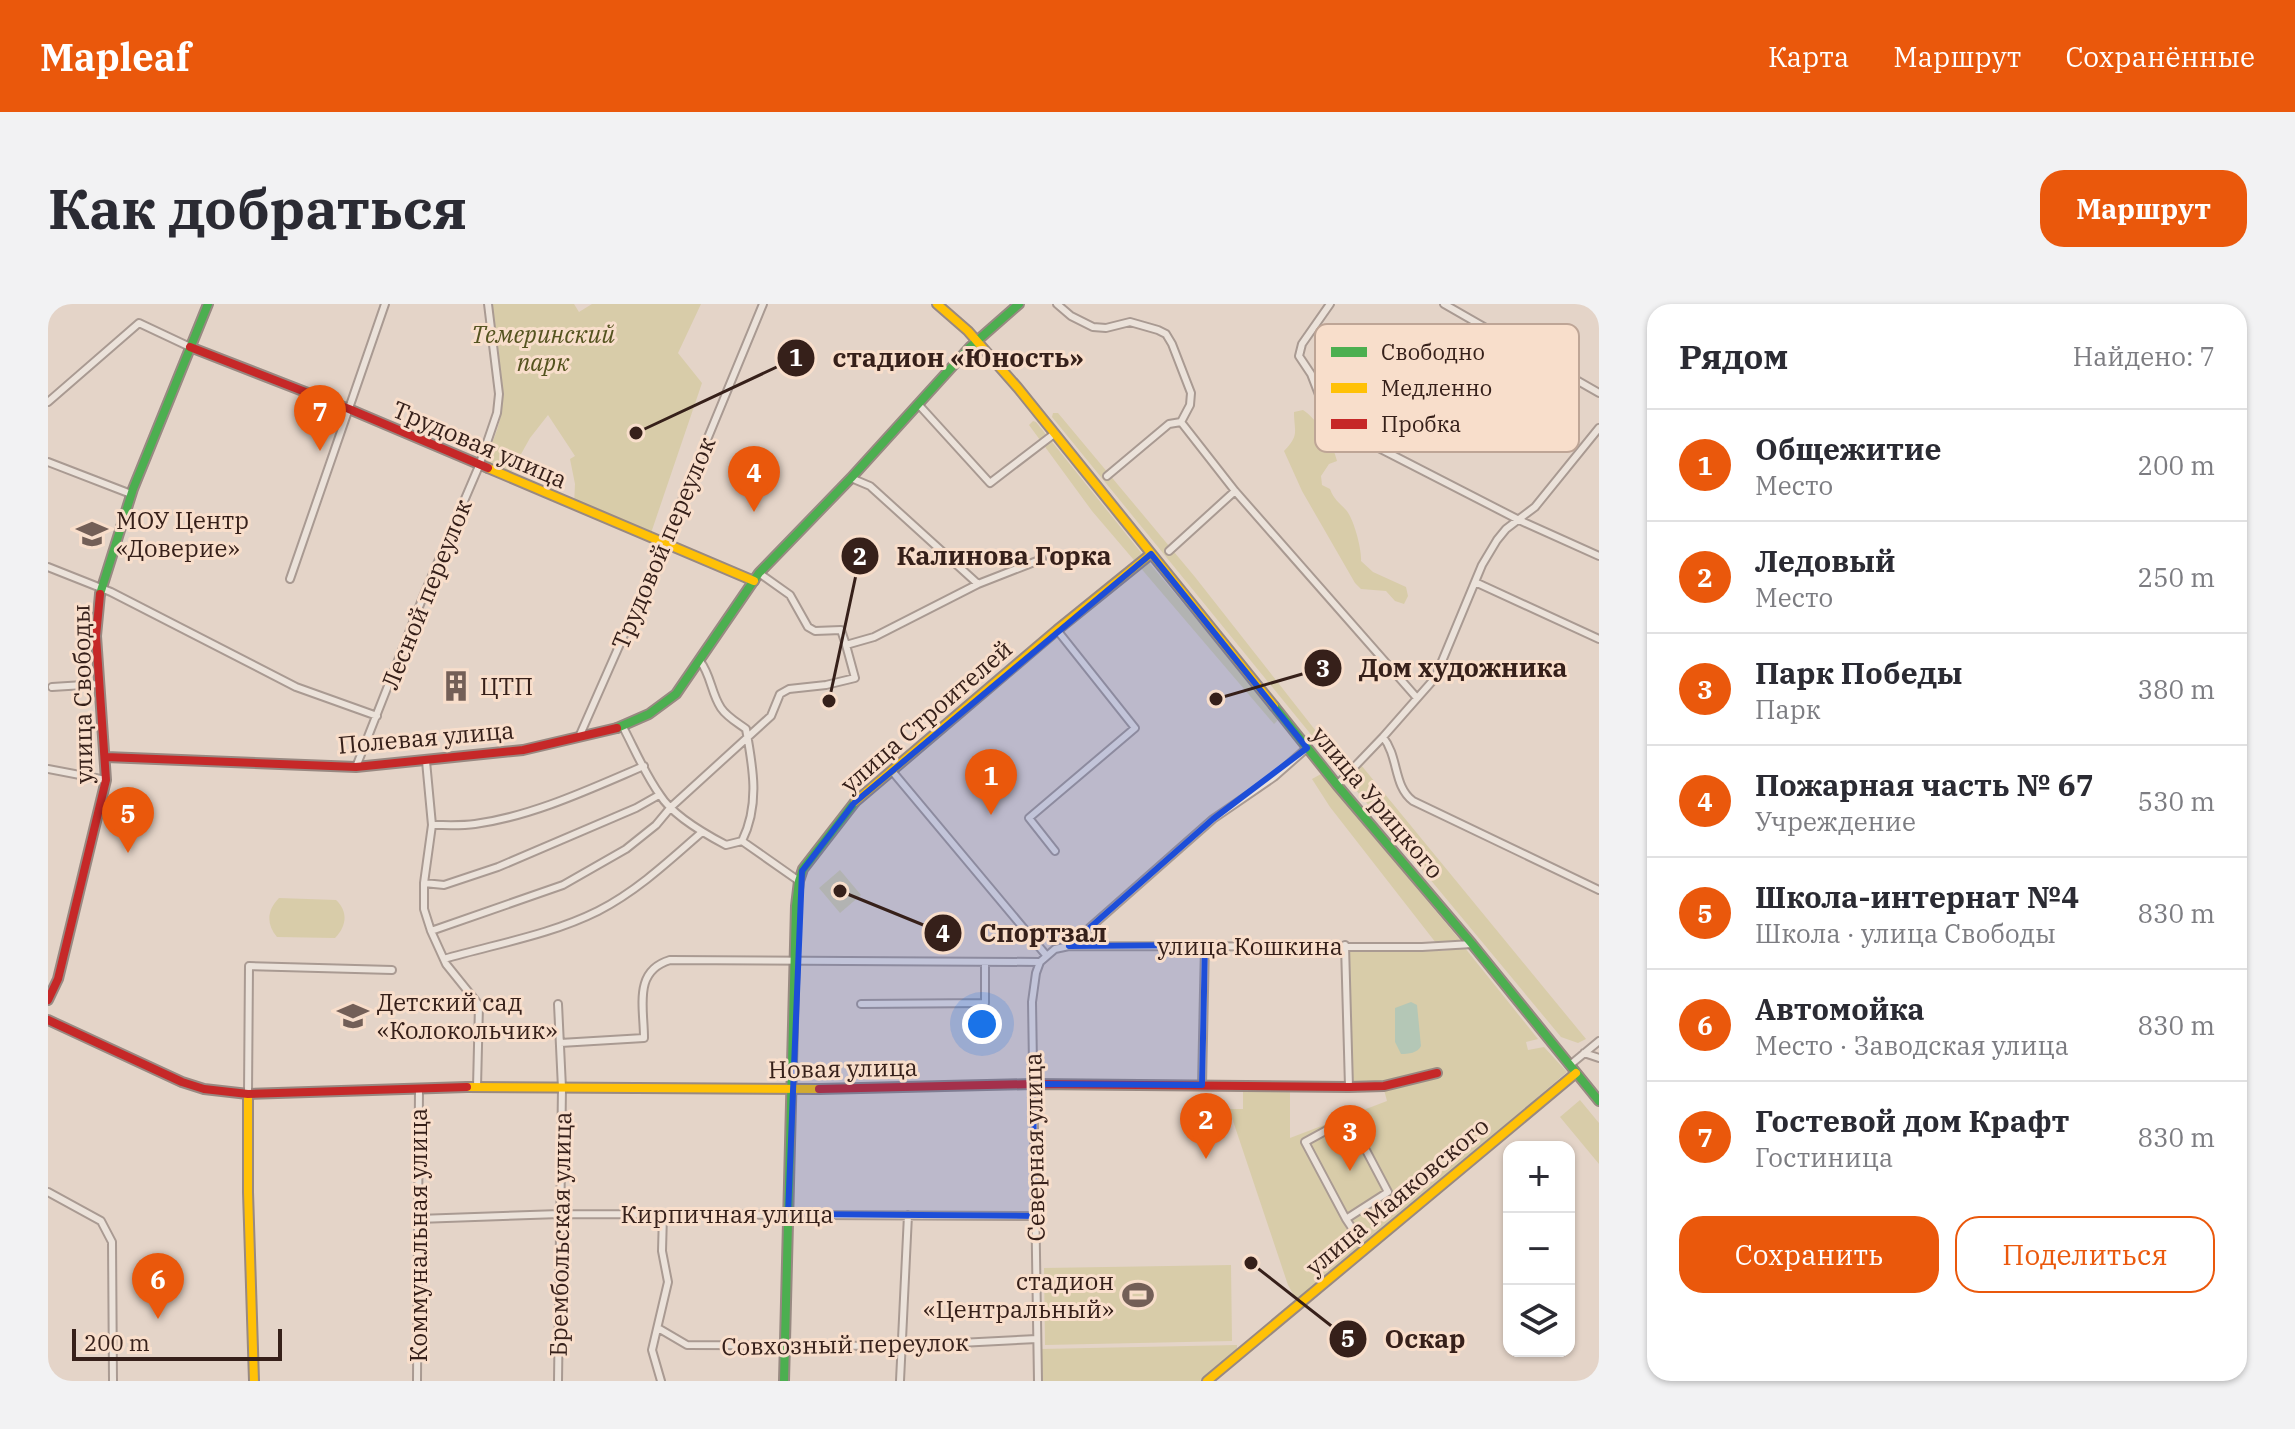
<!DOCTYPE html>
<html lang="ru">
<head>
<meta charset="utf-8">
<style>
	:root { --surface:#fff; --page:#f2f2f3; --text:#2b2b33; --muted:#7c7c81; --line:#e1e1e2; --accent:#ea580c }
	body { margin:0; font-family:"IBM Plex Serif",serif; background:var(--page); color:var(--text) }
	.controls { position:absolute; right:24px; bottom:24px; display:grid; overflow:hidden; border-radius:16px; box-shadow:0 2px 6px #0004 }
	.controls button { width:72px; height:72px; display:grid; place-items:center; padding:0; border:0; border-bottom:2px solid var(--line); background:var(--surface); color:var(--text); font:40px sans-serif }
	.scale { position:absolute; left:24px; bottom:20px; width:210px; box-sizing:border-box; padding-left:8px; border:4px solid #36201a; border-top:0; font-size:22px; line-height:28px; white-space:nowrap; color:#36201a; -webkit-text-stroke:6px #f8decb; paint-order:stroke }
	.you { position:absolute; left:934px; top:720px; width:28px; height:28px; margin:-20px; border:6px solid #fff; border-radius:50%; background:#1a73e8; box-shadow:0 0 0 12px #1a73e833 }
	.badge { display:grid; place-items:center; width:52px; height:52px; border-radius:50%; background:var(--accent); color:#fff; font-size:26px; font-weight:700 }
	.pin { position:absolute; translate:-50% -66px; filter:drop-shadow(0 2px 4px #0008) }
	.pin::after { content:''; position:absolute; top:42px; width:28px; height:24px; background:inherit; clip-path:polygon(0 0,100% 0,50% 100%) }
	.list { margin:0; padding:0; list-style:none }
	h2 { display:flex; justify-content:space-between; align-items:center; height:104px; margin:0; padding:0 32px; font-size:34px }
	h2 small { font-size:26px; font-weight:400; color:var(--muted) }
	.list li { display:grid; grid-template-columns:52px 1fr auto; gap:24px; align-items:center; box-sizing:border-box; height:112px; padding:0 32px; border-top:2px solid var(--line) }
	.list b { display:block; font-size:30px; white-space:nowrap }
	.list p { margin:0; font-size:26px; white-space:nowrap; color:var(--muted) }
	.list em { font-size:26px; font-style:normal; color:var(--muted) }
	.actions { display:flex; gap:16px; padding:24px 32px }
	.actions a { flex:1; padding:18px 0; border:2px solid var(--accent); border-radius:24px; text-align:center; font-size:28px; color:var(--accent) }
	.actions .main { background:var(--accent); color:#fff }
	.icon { flex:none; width:44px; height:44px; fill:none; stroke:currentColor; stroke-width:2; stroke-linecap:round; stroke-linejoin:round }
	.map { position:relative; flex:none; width:1551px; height:1077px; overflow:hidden; border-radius:24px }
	header { display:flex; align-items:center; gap:48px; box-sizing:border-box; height:112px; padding:0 40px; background:var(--accent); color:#fff }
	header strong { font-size:38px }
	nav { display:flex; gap:44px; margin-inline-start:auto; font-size:28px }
	.intro { display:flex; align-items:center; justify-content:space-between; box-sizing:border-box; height:192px; padding:0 48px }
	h1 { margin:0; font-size:56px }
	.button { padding:20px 36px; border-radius:24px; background:var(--accent); color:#fff; font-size:28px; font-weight:700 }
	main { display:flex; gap:48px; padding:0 48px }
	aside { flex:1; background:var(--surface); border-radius:24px; box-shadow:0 2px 6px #0004 }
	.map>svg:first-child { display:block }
	.green { fill:#d8cca9 }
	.water { fill:#b4c7b6 }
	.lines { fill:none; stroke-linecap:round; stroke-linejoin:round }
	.street-casing { stroke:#a99a92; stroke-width:10 }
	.fast-casing { stroke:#988982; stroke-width:12 }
	.slow-casing { stroke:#988982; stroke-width:12 }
	.jam-casing { stroke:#988982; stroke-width:12 }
	.street { stroke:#ebe2da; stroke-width:6 }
	.fast { stroke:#4caf50; stroke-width:8 }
	.slow { stroke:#ffc107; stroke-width:8 }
	.jam { stroke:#c62828; stroke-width:8 }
	.marked { fill:#1d4ed8; fill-opacity:0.2; stroke:#1d4ed8; stroke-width:6; stroke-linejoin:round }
	.labels { text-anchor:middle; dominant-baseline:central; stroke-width:6; stroke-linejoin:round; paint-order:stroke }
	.park-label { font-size:24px; font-style:italic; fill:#54531f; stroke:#f8decb }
	.street-label { font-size:24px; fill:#36201a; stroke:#f8decb }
	.poi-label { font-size:24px; fill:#36201a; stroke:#f8decb; text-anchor:start }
	.key { fill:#f8decb; stroke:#bea596; stroke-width:2 }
	.key-label { font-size:22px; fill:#36201a }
	.leader { fill:none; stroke:#36201a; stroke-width:3 }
	.callout-dot { fill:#36201a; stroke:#f8decb; stroke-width:3 }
	.mark-label { font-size:24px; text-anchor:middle; font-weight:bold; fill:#fff }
	.callout-label { font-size:26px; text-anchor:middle; font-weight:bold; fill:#36201a; stroke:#f8decb; stroke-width:6; stroke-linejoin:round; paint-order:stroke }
</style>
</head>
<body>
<header>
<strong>Mapleaf</strong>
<nav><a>Карта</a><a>Маршрут</a><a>Сохранённые</a></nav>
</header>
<div class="intro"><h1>Как добраться</h1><a class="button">Маршрут</a></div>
<main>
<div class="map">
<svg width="1551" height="1077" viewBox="0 0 1551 1077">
	<rect width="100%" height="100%" fill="#e4d4c8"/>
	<path class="green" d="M444,0H526L531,8L544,0H653L630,49L654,79L602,232L526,201L527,180L522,155L527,152L500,111L482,134L463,168L437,157C442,143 449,129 452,115C458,84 448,32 444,0Z
		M1255,106C1270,116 1285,139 1289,157L1281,160L1273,172L1274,181L1282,185C1286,196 1291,198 1298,206C1306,215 1314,246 1313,257L1325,268L1358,283L1360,292L1356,300L1347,297L1338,287L1313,285L1307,279L1254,187L1236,147C1252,131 1246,127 1246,108Z
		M1005,109H1010L1147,273L1293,459L1291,462L1287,460L1004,113Z
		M985,117L988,118L1103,261L1228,410L1229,417L1226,420L1044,207L981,121Z
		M1313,461L1538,735L1530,739L1513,733L1302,479Z
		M1273,470L1412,636L1388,639L1282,503L1264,475Z
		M792,566L813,591L792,609L771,584Z
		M231,594L288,596C301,608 298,623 287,634L229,633C218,620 219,606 231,594Z
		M1417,644L1490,735L1478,738L1480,746L1496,743L1519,768L1252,996L1248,995L1240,981L1181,805H1195V781H1242V834L1339,797L1335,782L1303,781L1302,648L1393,647Z
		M1532,796L1551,819V860L1512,813Z
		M1183,961L1184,1037L997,1041L996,964Z
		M1189,1041V1048L1154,1077H992V1045Z"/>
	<path class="water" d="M1363,698L1369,701L1373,742C1370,749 1360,750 1353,750L1347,738V704Z"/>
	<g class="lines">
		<defs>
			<path id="street" d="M1009,0L1023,12L1045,23L1058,24L1082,18L1110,26L1118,30L1124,40L1143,89L1142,101L1133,118L1187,187L1369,394
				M1282,0L1254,40L1251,52L1263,70L1280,114L1286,121L1471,216L1551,252
				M1396,0L1551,89
				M0,98L91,19L142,43
				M871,101L942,179L1006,130
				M0,158L83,190
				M1059,172L1121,120L1133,118
				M803,174L822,182L930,280
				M1121,247L1187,187
				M0,263L63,288L248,383L329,412
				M711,269L742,291L760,323L767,327L793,326L798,341L826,333L930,280L994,255
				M242,275L337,0
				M1427,278L1551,335
				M652,357C663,371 663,389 673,404C679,413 690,419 698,425C705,463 712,501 694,537
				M4,383L52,380
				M575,423C587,446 597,470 612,491C625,512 657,530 678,541L694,537L751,577
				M531,433L616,240L715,0
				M1335,433C1351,453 1345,482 1365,497L1551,586
				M378,457L384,521L376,579V605L383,627L398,660L431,701L429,783
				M308,463L375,293L431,162L449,109L451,90L440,0
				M0,465L58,476
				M844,467L998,651
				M1289,481L1335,433L1387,374L1434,261L1449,236L1458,225L1487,203L1551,124
				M384,521C398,521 413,522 427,520C485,512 542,485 596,462
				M1007,547L981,514L1087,424L1009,326
				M376,579L396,581L450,563L588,504L611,491
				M383,627L515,581L578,545L608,521L623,503L723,412L732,390L741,385L778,381L807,374L798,341
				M1297,641L1301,783
				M1021,642L1165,515L1226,473L1259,444
				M396,655C447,640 502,631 550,607C589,587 621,557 654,528
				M813,700L937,699V658
				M512,739L596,734C596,703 585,667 622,656L992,658L1007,645L1021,642L1374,643L1424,640
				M1536,749L1551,754
				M1522,761L1551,737
				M1154,781L1157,641
				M200,790L201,662L344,666
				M1301,814L1340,888L1298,915L1257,838Z
				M0,888L53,917L64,938L65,1077
				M370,915L512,910L987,912
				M1298,915L1306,927
				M610,1024L639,1041L853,1042L989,1035
				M369,1077L371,785
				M510,1077L514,784L510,700
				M613,1077L604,1046L620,978L614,947L615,910
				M852,1077L860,911
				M990,1077L984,698L988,669L992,658"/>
			<path id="fast" d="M52,290L85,185L160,0
				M1226,402L1289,481L1424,640L1551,797
				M569,424L601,410L628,390L711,269L803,174L922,43L971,0
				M736,1077L748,602L751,577L755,565L807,498"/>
			<path id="slow" d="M889,0L920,27L970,84L1226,402
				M440,164L706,277
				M807,498L1009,326L1103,250
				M419,783L771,785
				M200,790V888L206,1077
				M1159,1077L1528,769"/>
			<path id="jam" d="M142,43L301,105L440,164
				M58,453L308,463L475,446L569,424
				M0,696L10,675L58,476L48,332L52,290
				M0,716L134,778L156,785L200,790L419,783
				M771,785L985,780L1301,783L1336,782L1389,769"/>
		</defs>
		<use href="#street" class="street-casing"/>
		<use href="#fast" class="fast-casing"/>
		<use href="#slow" class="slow-casing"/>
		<use href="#jam" class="jam-casing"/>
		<use href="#street" class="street"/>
		<use href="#fast" class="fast"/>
		<use href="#slow" class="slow"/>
		<use href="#jam" class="jam"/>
	</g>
	<path class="marked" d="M1103,250L1259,444L1165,515L1021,642L1157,641L1154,781L985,780L987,912L740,910L754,567L806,499Z"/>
	<defs>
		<symbol id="school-bare" viewBox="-9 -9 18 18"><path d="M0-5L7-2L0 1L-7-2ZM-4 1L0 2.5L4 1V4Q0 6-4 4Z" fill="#735f57" stroke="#f8decb" stroke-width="2.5" paint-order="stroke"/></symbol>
		<symbol id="building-bare" viewBox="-9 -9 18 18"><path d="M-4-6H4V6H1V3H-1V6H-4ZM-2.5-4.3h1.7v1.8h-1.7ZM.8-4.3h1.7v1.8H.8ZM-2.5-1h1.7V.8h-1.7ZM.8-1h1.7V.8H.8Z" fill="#735f57" stroke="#f8decb" stroke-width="2.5" paint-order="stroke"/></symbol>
		<symbol id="stadium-bare" viewBox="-9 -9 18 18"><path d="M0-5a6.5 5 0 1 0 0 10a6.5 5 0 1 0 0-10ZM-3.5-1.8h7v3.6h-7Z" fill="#735f57" stroke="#f8decb" stroke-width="2.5" paint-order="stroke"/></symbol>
	</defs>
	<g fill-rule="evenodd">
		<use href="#school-bare" x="22" y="208" width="44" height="44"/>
		<use href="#building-bare" x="386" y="360" width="44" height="44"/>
		<use href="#school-bare" x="283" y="690" width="44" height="44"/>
		<use href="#stadium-bare" x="1068" y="969" width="44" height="44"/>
	</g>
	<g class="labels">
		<g class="park-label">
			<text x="495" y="30">Темеринский<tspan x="495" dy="28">парк</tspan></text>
		</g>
		<g class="street-label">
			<text transform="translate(432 140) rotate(23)">Трудовая улица</text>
			<text transform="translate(615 239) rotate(-67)">Трудовой переулок</text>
			<text transform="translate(378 290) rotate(-68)">Лесной переулок</text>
			<text transform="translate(34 390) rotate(-91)">улица Свободы</text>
			<text transform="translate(878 412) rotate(-41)">улица Строителей</text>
			<text transform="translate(378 433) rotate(-5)">Полевая улица</text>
			<text transform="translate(1330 498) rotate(50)">улица Урицкого</text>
			<text x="1202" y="642">улица Кошкина</text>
			<text transform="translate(795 764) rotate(-1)">Новая улица</text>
			<text transform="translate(986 843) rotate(-91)">Северная улица</text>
			<text transform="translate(1349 892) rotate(-40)">улица Маяковского</text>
			<text x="679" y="910">Кирпичная улица</text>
			<text transform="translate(512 930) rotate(-89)">Брембольская улица</text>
			<text transform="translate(370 931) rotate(-90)">Коммунальная улица</text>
			<text transform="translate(797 1040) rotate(-1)">Совхозный переулок</text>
		</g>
		<g class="poi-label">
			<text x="68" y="216">МОУ Центр<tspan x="68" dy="28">«Доверие»</tspan></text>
			<text x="432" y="382">ЦТП</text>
			<text x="329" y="698">Детский сад<tspan x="329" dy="28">«Колокольчик»</tspan></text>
			<text x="1066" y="977" text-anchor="end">стадион<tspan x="1066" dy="28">«Центральный»</tspan></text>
		</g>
	</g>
	<rect x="1267" y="20" width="264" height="128" rx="12" class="key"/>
	<rect x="1283" y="43" width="36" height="10" fill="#4caf50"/>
	<rect x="1283" y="79" width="36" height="10" fill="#ffc107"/>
	<rect x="1283" y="115" width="36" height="10" fill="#c62828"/>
	<g class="key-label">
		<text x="1333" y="56">Свободно</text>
		<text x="1333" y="92">Медленно</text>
		<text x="1333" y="128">Пробка</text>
	</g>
	<path class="leader" d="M588 129L748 54M781 397L812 252M1168 395L1275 364M792 587L895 629M1203 959L1300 1035"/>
	<g class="callout-dot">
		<circle cx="588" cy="129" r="8"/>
		<circle cx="781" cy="397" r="8"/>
		<circle cx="1168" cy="395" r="8"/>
		<circle cx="792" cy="587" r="8"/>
		<circle cx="1203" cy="959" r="8"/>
		<circle cx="748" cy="54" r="20"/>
		<circle cx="812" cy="252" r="20"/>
		<circle cx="1275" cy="364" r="20"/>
		<circle cx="895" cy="629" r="20"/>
		<circle cx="1300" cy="1035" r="20"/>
	</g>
	<g class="mark-label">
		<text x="748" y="62">1</text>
		<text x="812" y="261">2</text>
		<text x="1275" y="373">3</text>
		<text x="895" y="638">4</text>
		<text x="1300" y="1043">5</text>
	</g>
	<g class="callout-label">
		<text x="910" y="63">стадион «Юность»</text>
		<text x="956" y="261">Калинова Горка</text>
		<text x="1415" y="373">Дом художника</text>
		<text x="995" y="638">Спортзал</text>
		<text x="1377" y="1044">Оскар</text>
	</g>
</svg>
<div class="controls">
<button>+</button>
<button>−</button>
<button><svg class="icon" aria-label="layers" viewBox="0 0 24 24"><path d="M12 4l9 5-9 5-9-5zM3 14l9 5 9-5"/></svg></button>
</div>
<div class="scale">200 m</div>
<div class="you"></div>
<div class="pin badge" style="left:943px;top:511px">1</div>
<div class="pin badge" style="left:1158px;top:855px">2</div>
<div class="pin badge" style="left:1302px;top:867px">3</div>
<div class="pin badge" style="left:706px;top:208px">4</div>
<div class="pin badge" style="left:80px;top:549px">5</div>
<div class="pin badge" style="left:110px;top:1015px">6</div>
<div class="pin badge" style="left:272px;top:147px">7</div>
</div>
<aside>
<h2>Рядом<small>Найдено: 7</small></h2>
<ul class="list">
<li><span class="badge">1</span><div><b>Общежитие</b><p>Место</p></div><em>200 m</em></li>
<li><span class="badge">2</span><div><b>Ледовый</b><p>Место</p></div><em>250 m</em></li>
<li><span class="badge">3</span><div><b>Парк Победы</b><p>Парк</p></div><em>380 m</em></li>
<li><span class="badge">4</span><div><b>Пожарная часть № 67</b><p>Учреждение</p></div><em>530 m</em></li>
<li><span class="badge">5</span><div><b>Школа-интернат №4</b><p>Школа · улица Свободы</p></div><em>830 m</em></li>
<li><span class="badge">6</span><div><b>Автомойка</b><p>Место · Заводская улица</p></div><em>830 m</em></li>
<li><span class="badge">7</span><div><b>Гостевой дом Крафт</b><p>Гостиница</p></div><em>830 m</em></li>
</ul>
<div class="actions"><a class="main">Сохранить</a><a>Поделиться</a></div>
</aside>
</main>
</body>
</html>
